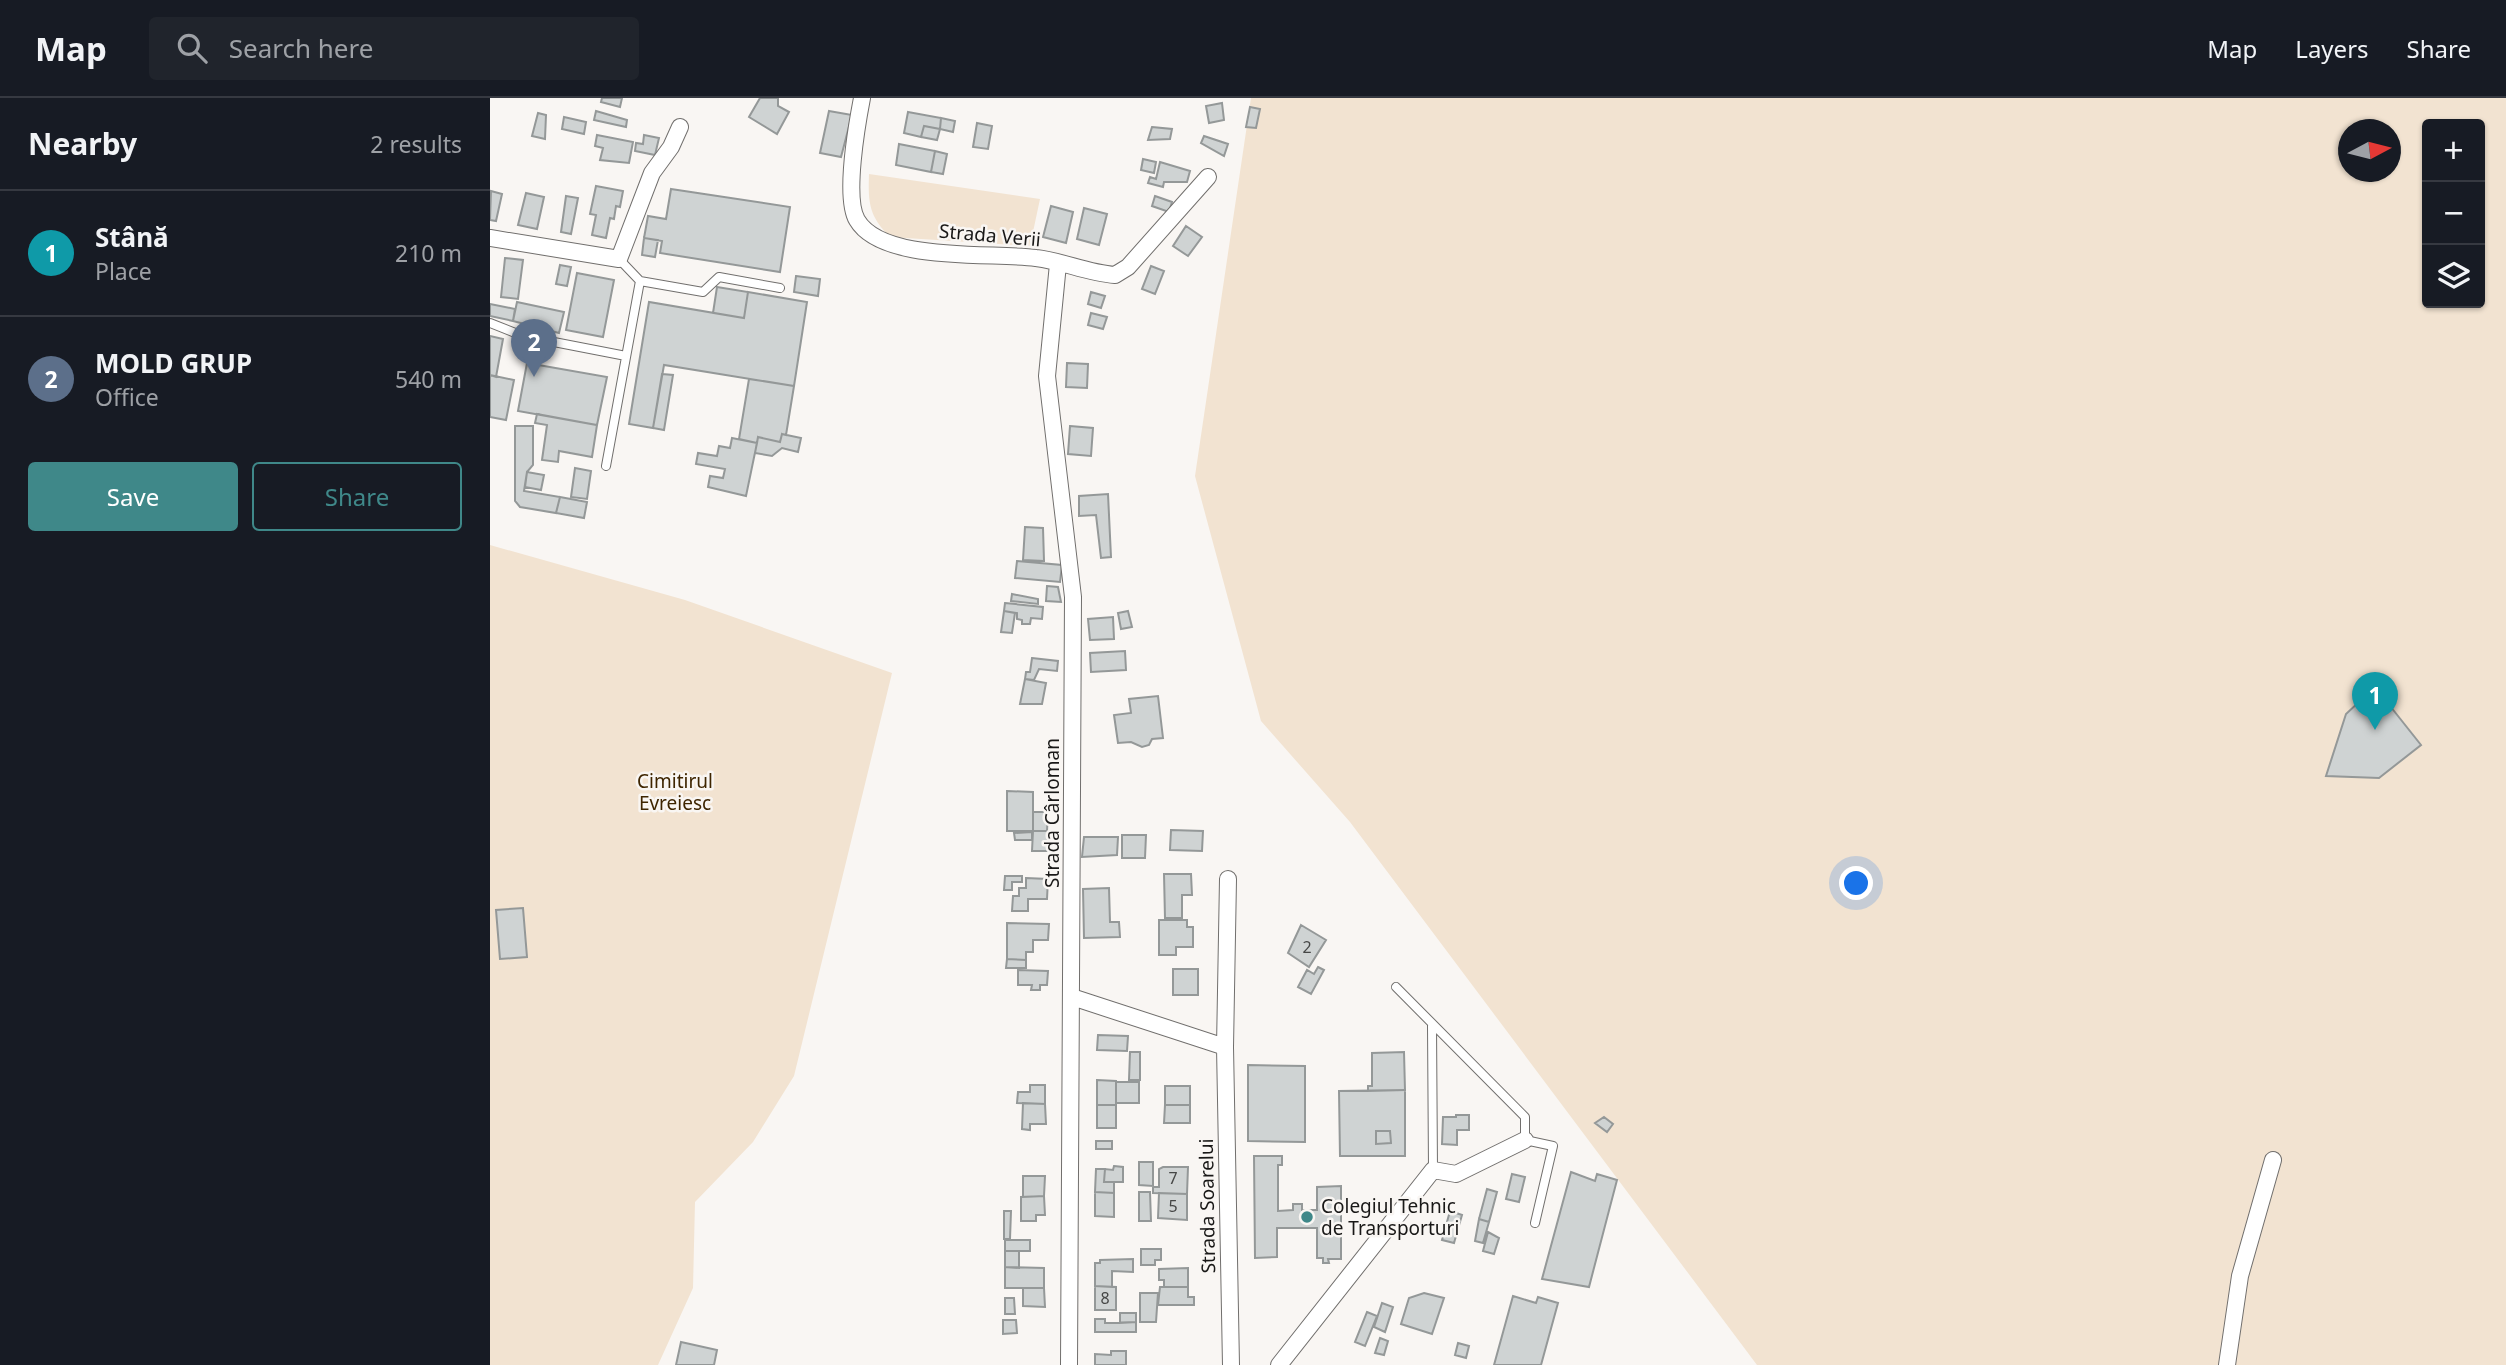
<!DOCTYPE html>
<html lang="en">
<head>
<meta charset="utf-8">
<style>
	:root { --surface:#171b24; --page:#20242c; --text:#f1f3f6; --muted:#9ea1a6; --line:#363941; --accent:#3f8889 }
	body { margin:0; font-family:"Noto Sans",sans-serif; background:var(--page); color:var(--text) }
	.controls { position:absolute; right:21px; top:21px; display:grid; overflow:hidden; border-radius:7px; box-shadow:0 2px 5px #0004 }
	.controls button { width:63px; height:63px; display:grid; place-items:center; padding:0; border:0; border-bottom:2px solid var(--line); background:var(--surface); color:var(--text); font:35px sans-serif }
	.compass { position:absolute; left:1848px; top:21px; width:63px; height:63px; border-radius:50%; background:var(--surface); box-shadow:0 2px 5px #0004; rotate:83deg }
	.you { position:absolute; left:1367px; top:786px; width:24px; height:24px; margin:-18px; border:5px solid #fff; border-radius:50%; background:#1a73e8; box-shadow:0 0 0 10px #1a73e833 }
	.badge { display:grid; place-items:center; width:46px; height:46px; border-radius:50%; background:var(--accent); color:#fff; font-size:23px; font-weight:700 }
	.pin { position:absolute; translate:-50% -58px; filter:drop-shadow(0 2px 4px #0008) }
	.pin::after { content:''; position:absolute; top:37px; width:24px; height:21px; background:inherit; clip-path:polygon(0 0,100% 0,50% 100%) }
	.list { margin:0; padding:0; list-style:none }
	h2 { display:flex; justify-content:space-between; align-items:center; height:91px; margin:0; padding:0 28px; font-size:30px }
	h2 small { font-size:23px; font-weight:400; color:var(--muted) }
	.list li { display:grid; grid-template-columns:46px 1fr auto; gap:21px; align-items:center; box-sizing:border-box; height:126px; padding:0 28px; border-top:2px solid var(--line) }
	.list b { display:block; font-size:26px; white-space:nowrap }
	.list p { margin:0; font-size:23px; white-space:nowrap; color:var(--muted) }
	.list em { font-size:23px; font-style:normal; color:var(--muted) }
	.actions { display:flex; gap:14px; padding:21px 28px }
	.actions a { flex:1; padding:16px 0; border:2px solid var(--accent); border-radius:7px; text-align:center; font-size:24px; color:var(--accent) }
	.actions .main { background:var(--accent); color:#fff }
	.icon { flex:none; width:38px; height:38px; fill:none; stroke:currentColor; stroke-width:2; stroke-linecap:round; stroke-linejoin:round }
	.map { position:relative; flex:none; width:2016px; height:1267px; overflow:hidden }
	header { display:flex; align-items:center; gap:42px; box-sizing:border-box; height:98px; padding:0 35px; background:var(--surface); border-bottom:2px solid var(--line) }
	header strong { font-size:33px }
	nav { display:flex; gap:38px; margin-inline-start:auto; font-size:24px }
	.search { width:490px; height:63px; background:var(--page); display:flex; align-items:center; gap:18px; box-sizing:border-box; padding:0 24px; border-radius:7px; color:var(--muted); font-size:26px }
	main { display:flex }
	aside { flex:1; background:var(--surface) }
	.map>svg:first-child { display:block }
	.green { fill:#f2e3d1; fill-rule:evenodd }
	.building { fill:#cfd3d3; stroke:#949898; stroke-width:2 }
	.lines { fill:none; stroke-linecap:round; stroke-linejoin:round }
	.lane-casing { stroke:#716f6d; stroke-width:10 }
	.street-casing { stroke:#716f6d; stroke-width:18 }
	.lane { stroke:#fff; stroke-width:8 }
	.street { stroke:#fff; stroke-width:16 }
	.poi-dot { fill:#3f8889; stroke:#f9f6f3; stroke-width:2.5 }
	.labels { text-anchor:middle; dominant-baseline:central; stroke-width:5; stroke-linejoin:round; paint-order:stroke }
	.number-label { font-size:16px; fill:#464746 }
	.street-label { font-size:19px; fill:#191817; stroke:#f9f6f3 }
	.park-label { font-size:19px; fill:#3e2500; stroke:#f9f6f3 }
	.poi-label { font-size:19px; fill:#191817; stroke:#f9f6f3; text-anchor:start }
</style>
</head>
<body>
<header>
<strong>Map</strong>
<div class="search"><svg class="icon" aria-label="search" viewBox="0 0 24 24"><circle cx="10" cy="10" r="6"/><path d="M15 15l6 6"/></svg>Search here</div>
<nav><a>Map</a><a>Layers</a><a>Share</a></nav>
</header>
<main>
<aside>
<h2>Nearby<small>2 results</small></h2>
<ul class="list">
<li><span class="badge" style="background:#0f9aa8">1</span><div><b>Stână</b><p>Place</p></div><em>210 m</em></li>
<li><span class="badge" style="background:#5c6f8a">2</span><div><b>MOLD GRUP</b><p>Office</p></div><em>540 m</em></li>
</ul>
<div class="actions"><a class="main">Save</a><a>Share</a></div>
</aside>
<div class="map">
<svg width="2016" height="1267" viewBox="0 0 2016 1267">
	<rect width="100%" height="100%" fill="#f9f6f3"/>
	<path class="green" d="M761,0H2016V1267H1267L860,724L771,623L705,378ZM1937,26H1990V205H1937ZM1858,32H1900V74H1858Z
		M379,76L550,101L540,148L400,139C379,118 378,105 379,76Z
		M0,447L195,502L402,575L304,978L263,1044L205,1104L203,1190L168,1267H0Z"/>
	<path class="building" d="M112,0H132L130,9L111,4Z
		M270,0H288V8L299,14L287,36L259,19Z
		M732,5L734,22L719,25L716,8Z
		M760,9L770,11L766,30L756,29Z
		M106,13L137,22L136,29L104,22Z
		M339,13L362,17L351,59L330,55Z
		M418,14L451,20L450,31L434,28L431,39L414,35Z
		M48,15L56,17L55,41L42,38Z
		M74,19L96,24L94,36L72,31Z
		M451,20L465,23L463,34L450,31Z
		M487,25L502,28L498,51L483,49Z
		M434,28L450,31L447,42L431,39Z
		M662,29L682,31L680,41L658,42Z
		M107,37L143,44L139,65L110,62L113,50L105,48Z
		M154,37L169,40L165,57L145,53L146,45L153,46Z
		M714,38L738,46L734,58L711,45Z
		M409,46L445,53L441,74L406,67Z
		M445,53L457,56L453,76L441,74Z
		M653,61L666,64L664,75L651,72Z
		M670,64L700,73L697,84H674L673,89L658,85L660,79L666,81Z
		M106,88L133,93L130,109L126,108L124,121L120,120L116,140L102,137L106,117L100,116Z
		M181,91L300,109L290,174L170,155L172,143L154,140L158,118L176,121Z
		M1,93L12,96L6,123L0,122Z
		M36,95L54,99L47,131L28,127Z
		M76,98L88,100L81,136L71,134Z
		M665,98L682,104L679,114L662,108Z
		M561,108L583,114L576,145L553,139Z
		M594,110L617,116L609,147L587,141Z
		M696,128L712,139L698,158L683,148Z
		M154,140L168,142L165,159L152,157Z
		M15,160L33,162L28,201L11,199Z
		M70,167L81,169L77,188L66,186Z
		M661,168L674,173L665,196L652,191Z
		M87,175L124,182L113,239L76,232Z
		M306,178L330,181L328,198L304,194Z
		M227,189L258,194L254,220L223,215Z
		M258,194L317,204L304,288L174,267L163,330L139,326L159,204L254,220Z
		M601,194L615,198L611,210L598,206Z
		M27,204L74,214L69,235L23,223Z
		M0,206L25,211L23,223L0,218Z
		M601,215L617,219L613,231L598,227Z
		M0,238L13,241L6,279L0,277Z
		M37,265L117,279L107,327L28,313Z
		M577,265L598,266L597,290L576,289Z
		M172,276L183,277L174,332L163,330Z
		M0,277L24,282L16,322L0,319Z
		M259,281L304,288L296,337L292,336L290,344L268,339L267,345L249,341Z
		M47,316L107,327L102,359L69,353L68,364L52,362L57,327L45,325Z
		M25,328H43V367L37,374L34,393L70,399L66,415L30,409L25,403Z
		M580,328L603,330L601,358L578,356Z
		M292,336L311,340L308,354L292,350L282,358L265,355L268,339L290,344Z
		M242,340L267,345L256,398L218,389L220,378L233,380L235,371L206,366L208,355L227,358L229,348L240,350Z
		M85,370L101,373L97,401L81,399Z
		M37,374L54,377L51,392L35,389Z
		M618,396L621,459L611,460L606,417L589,418V398Z
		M70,399L97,404L94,420L66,415Z
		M535,429L553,430L554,463L533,462Z
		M527,463L572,467L570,484L525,480Z
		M557,488L568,489L571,504L556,503Z
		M522,496L548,501V506L521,503Z
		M515,505L553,509L552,521L541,520L540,526H532V522L527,521V515L514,513Z
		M514,513L525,515L522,535L511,534Z
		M638,513L642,529L631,531L628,515Z
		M623,519L624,541L600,542L598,521Z
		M635,553L636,572L601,574L600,555Z
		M542,560L568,563L567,573L549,571L544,582L535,581L536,574H540Z
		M535,581L556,585L552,606H530Z
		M1885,589L1931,647L1889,680L1836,678L1856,616Z
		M668,598L673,640L662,641L659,647L652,649L641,644L628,645L624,617L641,615L639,601Z
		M517,693L543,694V733H517Z
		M543,714H558L557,733H543Z
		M681,732L713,733L712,753L680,752Z
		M543,733H557L558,753H542Z
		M542,734V742H525L524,735Z
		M632,737H656L655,760H632Z
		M594,739H628L627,757L592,759Z
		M674,776H701L702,797H692V820H675Z
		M515,778H532V784H522V792H514Z
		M536,780L558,781L557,801H538V813H522L523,798H529V790H536Z
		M619,790L620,824H629L630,839L594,840L593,791Z
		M33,810L37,859L10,861L6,812Z
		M669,822H697V829H703V849H686V857H669Z
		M517,825L559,826L558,842H543V854H536V862L517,861Z
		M811,827L836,842L819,869L798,855Z
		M517,861L536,862V870H516Z
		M828,869L834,872L821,896L808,889L817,872L824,876Z
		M683,871H708V897H683Z
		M528,872L558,873L557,887H550V892H541L542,887H528Z
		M608,937L638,938L637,953L607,952Z
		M640,954H650V982H639Z
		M914,954L915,992L878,993V988H882V955Z
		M758,967L815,968V1044L758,1043Z
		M607,982L626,983V1007H607Z
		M626,984H649V1005H626Z
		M540,987H555V1006L527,1005L528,994H540Z
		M675,988H700V1007H675Z
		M915,992V1058H850L849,993Z
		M533,1005L555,1006L556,1026H540V1032L532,1031Z
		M607,1007H626V1030H607Z
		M675,1007H700V1025H674Z
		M966,1017H979V1032H967V1047L952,1046L953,1019H966Z
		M1114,1019L1123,1026L1117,1034L1105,1025Z
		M886,1033H900L901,1045L886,1046Z
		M606,1043H622V1051H606Z
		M764,1058H792V1067H788V1113L803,1112V1106H812V1112H827V1089L851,1088V1161H838L839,1165H833V1160H827V1130H787V1159L765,1160Z
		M649,1064H663V1088L649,1087Z
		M624,1068L633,1069V1084H614L615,1071L623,1072Z
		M673,1069H698L697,1096L663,1095V1089H669V1071Z
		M606,1071H615L614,1084H624V1095L605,1094Z
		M1081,1074L1105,1083L1107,1076L1127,1082L1099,1189L1052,1181Z
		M1022,1076L1035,1079L1029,1104L1016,1101Z
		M533,1078H555L554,1098L533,1099Z
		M997,1091L1007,1094L999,1124L989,1121Z
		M605,1094L624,1095V1119L605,1118Z
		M649,1094H660L661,1123H649Z
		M669,1095L697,1096V1122L668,1120Z
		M554,1098L555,1117H546V1123H531V1099Z
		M514,1113H521L520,1141H514Z
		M960,1113L972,1117L964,1145L952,1142Z
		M989,1121L999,1124L993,1145L985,1143Z
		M998,1134L1009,1140L1004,1156L993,1153Z
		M515,1142H540V1153H515Z
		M651,1151H671V1162H665V1167H651Z
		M515,1153H529V1170L515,1169Z
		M643,1161V1174L622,1173V1189L605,1188V1165H610V1162Z
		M515,1169L554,1170V1190H515Z
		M698,1170V1189H674V1182H669V1171Z
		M605,1188L626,1189V1212H605Z
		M670,1189H698V1199H704V1207H668Z
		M533,1190H554L555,1209L533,1208Z
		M650,1195H668L666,1224H650Z
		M934,1195L954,1200L942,1236L911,1226L919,1200Z
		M1023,1198L1046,1205L1048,1199L1068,1205L1051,1267H1004Z
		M515,1200H524L525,1216H515Z
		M892,1205L903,1209L895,1234L884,1229Z
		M877,1214L887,1218L875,1248L865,1244Z
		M630,1215H646V1224L630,1225Z
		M605,1221H615V1225L646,1224V1234H605Z
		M513,1222H526L527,1235L513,1236Z
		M890,1240L898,1243L894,1257L885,1255Z
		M191,1244L227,1252L224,1267H186Z
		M968,1245L979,1248L976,1260L965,1257Z
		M621,1253H636V1267H605V1256L621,1257Z"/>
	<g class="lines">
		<defs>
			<path id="lane" d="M129,161L150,183
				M0,225L33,238L136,258
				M116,368L150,183L213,194L229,179L290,190
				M906,889L1035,1019V1042L1063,1048L1045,1125
				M942,928L943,1072"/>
			<path id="street" d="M372,0C367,26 354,100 367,122C392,165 502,154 546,160C573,163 597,175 625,177L638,169L718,79
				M0,140L129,161L162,75L181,49L190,29
				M568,166L557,278L583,499L579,1267
				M738,781L735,949L741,1267
				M582,899L735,949
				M789,1267L943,1072L966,1076L1035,1042
				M1737,1267L1750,1178L1783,1062"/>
		</defs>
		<use href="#lane" class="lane-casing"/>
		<use href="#street" class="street-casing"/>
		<use href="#lane" class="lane"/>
		<use href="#street" class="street"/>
	</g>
	<circle class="poi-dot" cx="817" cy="1119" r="7"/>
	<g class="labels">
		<g class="number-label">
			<text x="817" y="849">2</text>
			<text x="683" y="1080">7</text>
			<text x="683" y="1108">5</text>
			<text x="615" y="1200">8</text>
		</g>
		<g class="street-label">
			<text transform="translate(500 137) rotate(5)">Strada Verii</text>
			<text transform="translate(562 715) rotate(-90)">Strada Cârloman</text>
			<text transform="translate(717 1108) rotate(-91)">Strada Soarelui</text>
		</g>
		<g class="park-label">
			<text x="185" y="683">Cimitirul<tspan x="185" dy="22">Evreiesc</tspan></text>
		</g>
		<g class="poi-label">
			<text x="831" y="1108">Colegiul Tehnic<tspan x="831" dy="22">de Transporturi</tspan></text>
		</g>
	</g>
</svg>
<div class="controls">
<button>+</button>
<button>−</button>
<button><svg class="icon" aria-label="layers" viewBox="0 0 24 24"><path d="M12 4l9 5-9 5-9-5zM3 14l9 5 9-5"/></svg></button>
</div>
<svg class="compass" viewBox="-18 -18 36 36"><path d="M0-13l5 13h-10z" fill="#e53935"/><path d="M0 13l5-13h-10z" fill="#9ea1a6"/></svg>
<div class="you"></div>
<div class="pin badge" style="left:1885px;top:632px;background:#0f9aa8">1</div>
<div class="pin badge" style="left:44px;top:279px;background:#5c6f8a">2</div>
</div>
</main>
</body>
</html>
